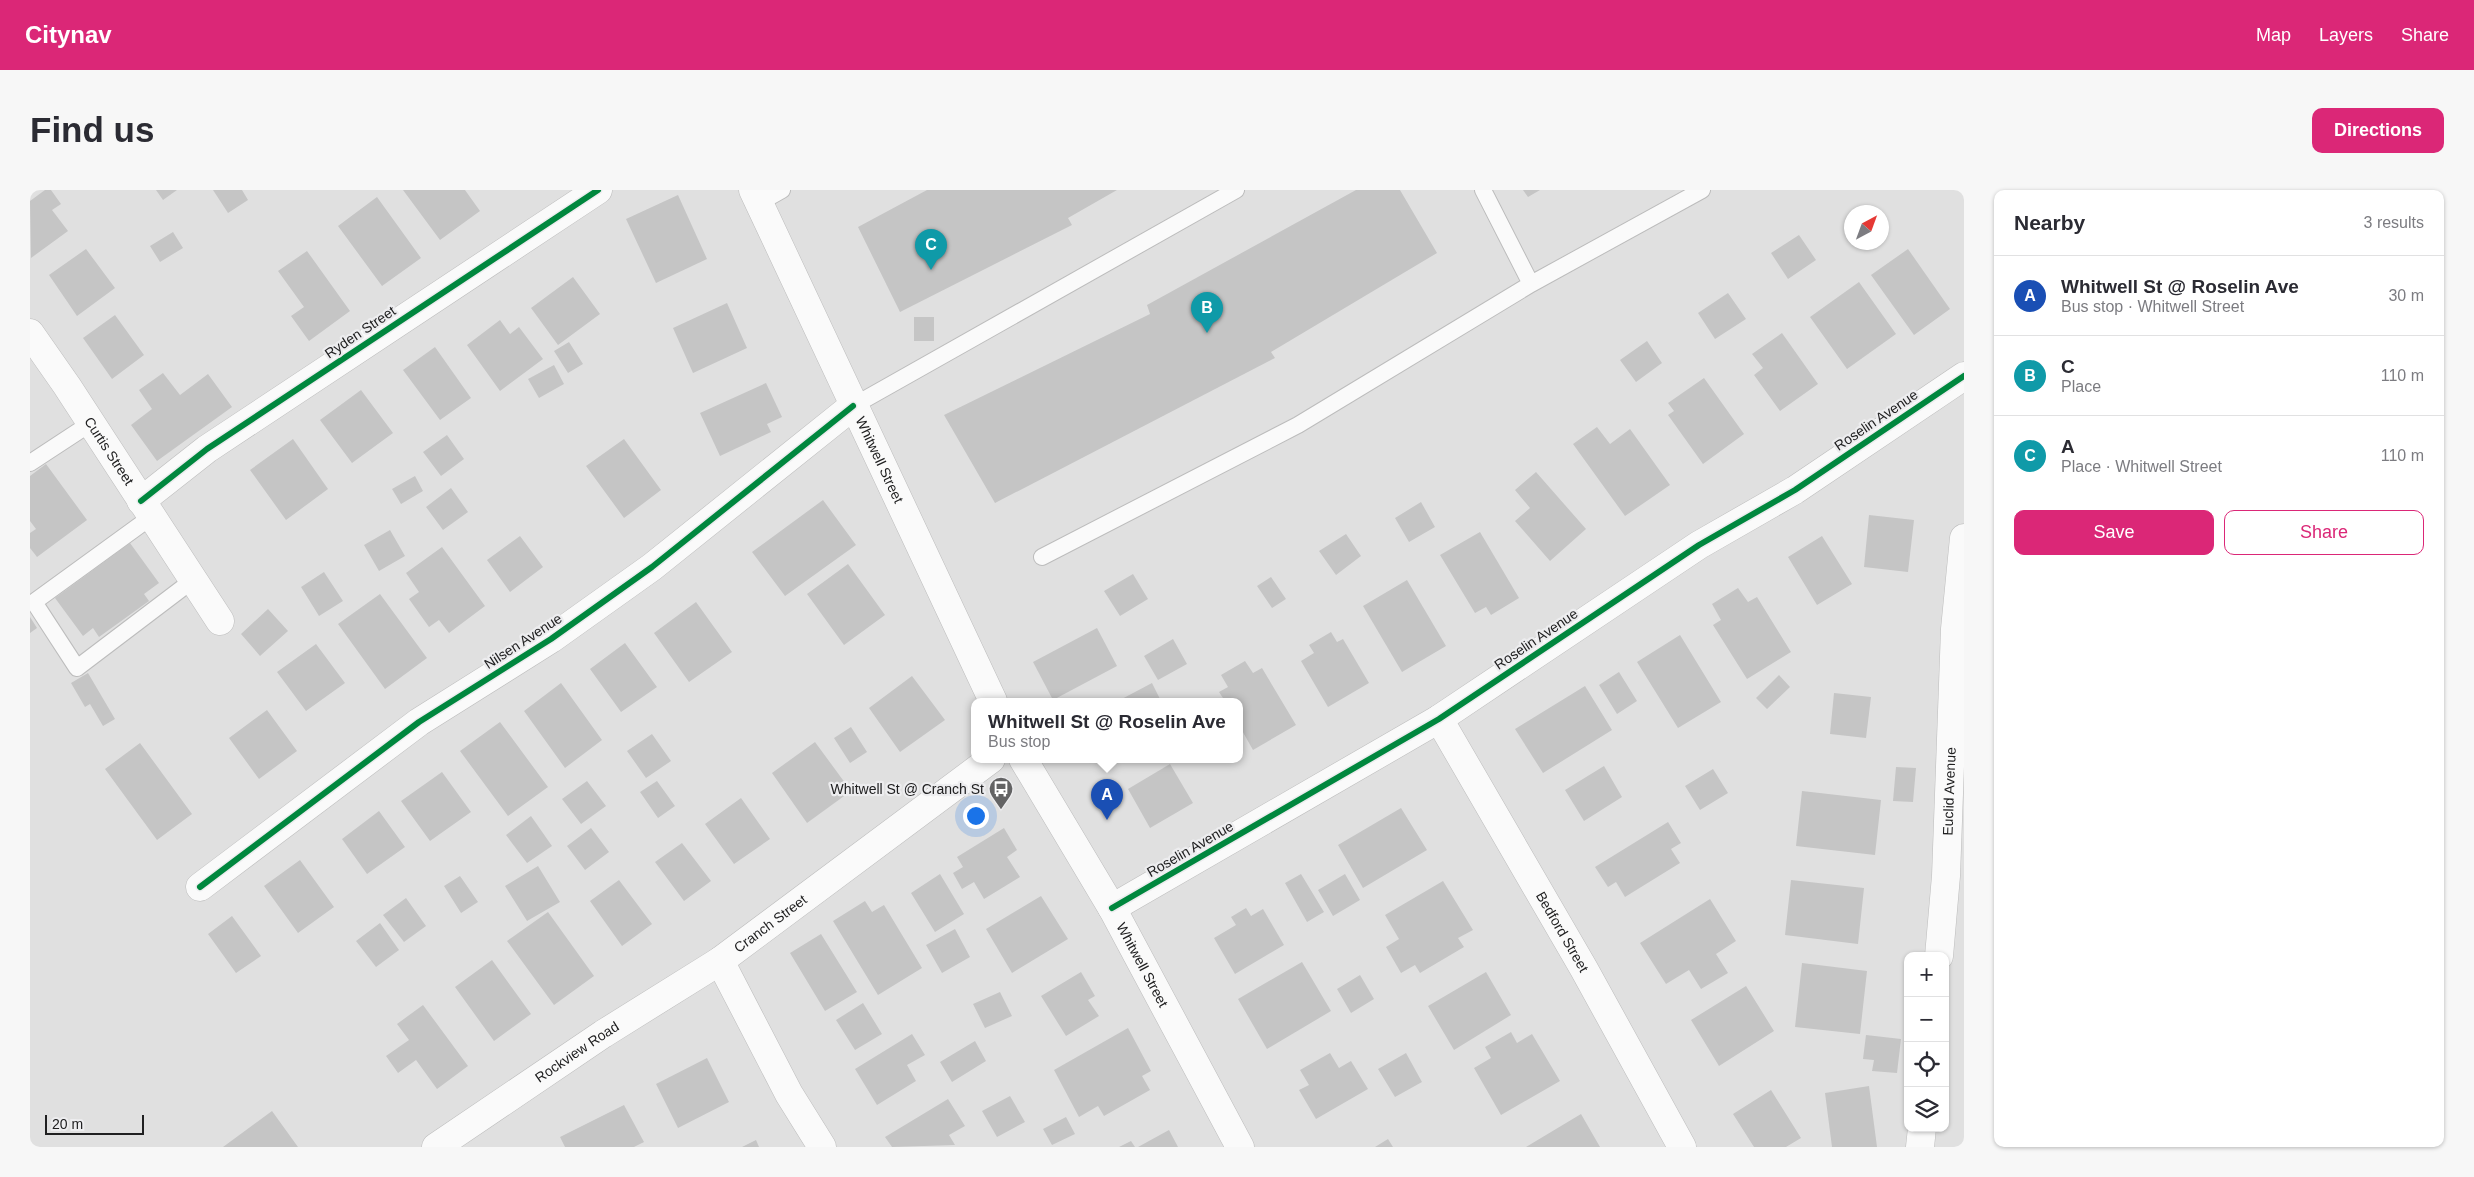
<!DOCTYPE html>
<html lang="en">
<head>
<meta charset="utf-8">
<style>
	:root { --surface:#fff; --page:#f7f7f7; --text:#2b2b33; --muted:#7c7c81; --line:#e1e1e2; --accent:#db2777 }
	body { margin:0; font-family:Arial,sans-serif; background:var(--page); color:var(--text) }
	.controls { position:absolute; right:15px; bottom:15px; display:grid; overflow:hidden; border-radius:10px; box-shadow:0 1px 4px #0004 }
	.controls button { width:45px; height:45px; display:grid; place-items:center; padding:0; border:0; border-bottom:1px solid var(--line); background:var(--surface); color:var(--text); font:25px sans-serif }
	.compass { position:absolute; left:1814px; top:15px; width:45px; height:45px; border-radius:50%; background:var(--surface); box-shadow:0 1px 4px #0004; rotate:41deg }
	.scale { position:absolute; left:15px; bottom:12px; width:99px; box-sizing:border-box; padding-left:5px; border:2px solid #202021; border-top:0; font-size:14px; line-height:18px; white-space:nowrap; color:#202021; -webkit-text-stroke:4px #ededef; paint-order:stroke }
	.you { position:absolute; left:945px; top:625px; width:18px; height:18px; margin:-12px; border:4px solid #fff; border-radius:50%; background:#1a73e8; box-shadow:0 0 0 8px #1a73e833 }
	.badge { display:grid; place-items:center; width:32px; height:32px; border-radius:50%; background:var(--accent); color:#fff; font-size:16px; font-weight:700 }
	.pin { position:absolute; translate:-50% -41px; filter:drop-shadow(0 1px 2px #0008) }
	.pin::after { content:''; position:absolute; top:26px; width:18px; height:15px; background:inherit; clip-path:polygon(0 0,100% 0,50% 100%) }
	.popup { position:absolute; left:941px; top:508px; width:272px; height:65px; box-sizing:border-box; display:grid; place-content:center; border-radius:10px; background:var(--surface); filter:drop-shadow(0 1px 4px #0005); font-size:16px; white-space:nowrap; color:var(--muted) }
	.popup b { font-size:19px; color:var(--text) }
	.popup::after { content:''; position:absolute; left:50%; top:100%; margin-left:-10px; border:10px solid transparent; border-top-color:var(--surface) }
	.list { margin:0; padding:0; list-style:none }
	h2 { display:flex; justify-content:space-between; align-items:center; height:65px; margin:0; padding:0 20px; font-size:21px }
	h2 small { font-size:16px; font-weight:400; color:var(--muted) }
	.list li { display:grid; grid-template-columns:32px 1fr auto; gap:15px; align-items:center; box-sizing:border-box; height:80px; padding:0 20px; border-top:1px solid var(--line) }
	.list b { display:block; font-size:19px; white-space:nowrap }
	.list p { margin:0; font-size:16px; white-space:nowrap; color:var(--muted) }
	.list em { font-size:16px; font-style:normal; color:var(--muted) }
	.actions { display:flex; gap:10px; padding:15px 20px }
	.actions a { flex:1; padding:11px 0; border:1px solid var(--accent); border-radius:10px; text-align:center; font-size:18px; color:var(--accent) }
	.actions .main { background:var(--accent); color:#fff }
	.icon { flex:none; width:28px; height:28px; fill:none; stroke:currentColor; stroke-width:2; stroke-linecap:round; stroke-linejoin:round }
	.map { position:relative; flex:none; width:1934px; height:957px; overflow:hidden; border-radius:10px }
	header { display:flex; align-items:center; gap:30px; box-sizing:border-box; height:70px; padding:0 25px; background:var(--accent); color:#fff }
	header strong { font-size:24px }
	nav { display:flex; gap:28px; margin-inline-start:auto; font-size:18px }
	.intro { display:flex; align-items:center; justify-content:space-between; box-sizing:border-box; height:120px; padding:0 30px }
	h1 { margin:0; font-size:35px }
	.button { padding:12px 22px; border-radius:10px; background:var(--accent); color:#fff; font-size:18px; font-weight:700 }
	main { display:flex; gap:30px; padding:0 30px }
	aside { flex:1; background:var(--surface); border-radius:10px; box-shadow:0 1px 4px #0004 }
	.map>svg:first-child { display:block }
	.building { fill:#c5c5c5 }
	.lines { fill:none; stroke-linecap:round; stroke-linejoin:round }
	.service-casing { stroke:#bcbcbc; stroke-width:18 }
	.minor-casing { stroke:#bcbcbc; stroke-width:29 }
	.tertiary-casing { stroke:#bcbcbc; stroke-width:29 }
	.service { stroke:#fafafa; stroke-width:16 }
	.minor { stroke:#fafafa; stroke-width:28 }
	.tertiary { stroke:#fafafa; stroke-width:28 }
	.cycleway-casing { stroke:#ededef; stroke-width:9 }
	.cycleway { stroke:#00873e; stroke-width:6 }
	.labels { text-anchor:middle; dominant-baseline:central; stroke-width:4.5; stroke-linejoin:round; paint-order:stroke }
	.street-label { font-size:14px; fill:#202021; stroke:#ededef }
	.poi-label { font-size:14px; fill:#202021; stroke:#ededef; text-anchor:end }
</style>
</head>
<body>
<header>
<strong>Citynav</strong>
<nav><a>Map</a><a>Layers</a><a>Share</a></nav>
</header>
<div class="intro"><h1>Find us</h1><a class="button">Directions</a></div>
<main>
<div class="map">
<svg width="1934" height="957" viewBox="0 0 1934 957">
	<rect width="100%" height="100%" fill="#e0e0e0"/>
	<path class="building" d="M15,0H21L31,14L22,20L38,41L1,68L0,11Z
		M126,0H147L133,10Z
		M183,0H212L218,10L198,23Z
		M373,0H435L450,21L410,50Z
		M897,0H1087L1038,28L1042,35L870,122L828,37Z
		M1326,0H1370L1407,63L1241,162L1245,168L965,313L914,225L1120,124L1117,115Z
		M1493,0H1510L1498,7Z
		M648,5L677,69L626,93L596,29Z
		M347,7L391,68L352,96L308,36Z
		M143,42L153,58L130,72L120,56Z
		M1769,45L1786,70L1758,89L1741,63Z
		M56,59L85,98L47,126L19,85Z
		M1878,59L1920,119L1884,145L1841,85Z
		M277,61L320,121L279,151L261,126L274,117L248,81Z
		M543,87L570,124L528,155L501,118Z
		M1829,92L1866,144L1817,179L1780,127Z
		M1698,103L1716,129L1685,149L1668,123Z
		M697,113L717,158L663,183L643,138Z
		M85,125L114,165L82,189L53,148Z
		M884,127H904V151H884Z
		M470,130L480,144L489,137L513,169L470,201L437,155Z
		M1752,143L1788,194L1750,221L1724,185L1733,178L1722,164Z
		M1617,151L1632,173L1606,192L1590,170Z
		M539,152L553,174L538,183L524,161Z
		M405,157L441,208L410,230L373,180Z
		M524,175L534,194L509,208L498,189Z
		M133,183L150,205L178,184L202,217L127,271L101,235L122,219L109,200Z
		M1674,188L1714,244L1673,274L1638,225L1644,221L1638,213Z
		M736,193L752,227L737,234L741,242L690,266L670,223Z
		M331,200L363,243L322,273L290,230Z
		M1567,237L1580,254L1600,239L1640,295L1595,326L1543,254Z
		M417,245L434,269L411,286L393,262Z
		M263,249L298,299L256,330L220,280Z
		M594,249L631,300L594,328L556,276Z
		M16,274L57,330L7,367L0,358V343L6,339L0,331V286Z
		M1506,282L1556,339L1520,371L1485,331L1500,318L1485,300Z
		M385,286L393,301L371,314L362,299Z
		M421,298L438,322L413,340L396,317Z
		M793,310L826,355L755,406L722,362Z
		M1391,312L1405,337L1379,352L1365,328Z
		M1839,325L1884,330L1878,382L1834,377Z
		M360,340L375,366L349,381L334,355Z
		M1450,342L1489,408L1461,425L1456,417L1445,423L1410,365Z
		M1316,344L1331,366L1306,385L1289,361Z
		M490,346L513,377L480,402L457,370Z
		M1792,346L1822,394L1787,415L1758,367Z
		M100,353L129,393L114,404L119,411L69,447L63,438L53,446L25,408Z
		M412,357L455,416L419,443L409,430L399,437L379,409L389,402L376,383Z
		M818,374L855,425L814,455L777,404Z
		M294,382L313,411L289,426L271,397Z
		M1103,384L1118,409L1090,426L1074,401Z
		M1241,387L1256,409L1242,418L1227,396Z
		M1377,390L1416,456L1372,482L1333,416Z
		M1708,398L1718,412L1727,407L1761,462L1717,489L1683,435L1691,430L1682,414Z
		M350,404L397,468L355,499L308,434Z
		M666,412L702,462L659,492L624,443Z
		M238,419L258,441L230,466L211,444Z
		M0,427L7,438L0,443Z
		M1067,438L1087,476L1023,510L1003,472Z
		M1301,442L1307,452L1313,449L1339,493L1298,517L1271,471L1284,463L1279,455Z
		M1650,445L1691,512L1648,538L1607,472Z
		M1143,449L1157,474L1128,490L1114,466Z
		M595,453L627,497L591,522L560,479Z
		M286,454L315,493L276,521L247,482Z
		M1215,471L1223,483L1232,478L1266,535L1223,560L1210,537V511H1195L1189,502L1198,497L1191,485Z
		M1589,482L1607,511L1587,524L1569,495Z
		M58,483L85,529L73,536L60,514L55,517L41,493Z
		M1749,485L1760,497L1737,519L1726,508Z
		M882,486L915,530L870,562L839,518Z
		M531,493L572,550L535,578L494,521Z
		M1122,493L1131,511H1088Z
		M1555,496L1582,540L1513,583L1485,539Z
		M1804,503L1841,507L1836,548L1800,544Z
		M237,520L267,561L229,589L199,548Z
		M470,532L518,597L478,626L430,561Z
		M821,537L837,562L820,573L804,548Z
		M622,544L641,571L616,588L597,561Z
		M785,552L821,601L777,633L742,583Z
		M110,553L162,624L127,650L75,579Z
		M1140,574L1163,613L1120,638L1098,599Z
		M1574,576L1592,607L1554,631L1535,600Z
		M1866,577L1886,578L1883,612L1863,611Z
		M1683,579L1698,603L1670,620L1655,596Z
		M412,582L441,622L400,651L371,611Z
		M557,591L576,616L551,634L532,609Z
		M627,591L645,616L628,628L610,602Z
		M1772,601L1851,610L1845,665L1766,656Z
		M711,608L740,649L704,674L675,634Z
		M1371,618L1397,660L1333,698L1308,655Z
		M349,621L375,657L337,684L312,649Z
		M501,626L522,656L497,673L476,645Z
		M1638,632L1651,653L1641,659L1650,673L1595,707L1586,692L1578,697L1565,677Z
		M561,638L579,662L555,680L537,656Z
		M974,638L987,660L977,667L990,687L954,709L944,692L932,699L923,683L933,677L927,667Z
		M652,653L681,691L654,711L625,672Z
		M270,670L304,717L268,743L234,696Z
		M508,676L530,712L497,731L475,696Z
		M910,684L934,724L905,742L881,703Z
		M1271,684L1294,722L1277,732L1255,693Z
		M1315,684L1330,710L1303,726L1288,700Z
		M430,686L448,712L431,723L414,696Z
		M589,690L622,734L592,756L560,711Z
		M1761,690L1834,698L1828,754L1755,745Z
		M1413,691L1443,740L1428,748L1434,757L1390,783L1385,775L1371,783L1356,757L1369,749L1355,725Z
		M1011,706L1038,749L982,783L956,739Z
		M376,708L396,736L374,752L353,725Z
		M1680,709L1706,751L1686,764L1698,783L1671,799L1659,780L1636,794L1610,753Z
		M835,711L842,722L854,715L892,778L848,805L803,731Z
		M1216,718L1221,726L1233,719L1254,755L1205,784L1184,748L1206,735L1201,727Z
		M518,722L564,786L524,815L477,751Z
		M202,726L231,766L206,783L178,744Z
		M350,733L369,760L346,777L326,751Z
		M925,739L940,767L912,783L896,755Z
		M791,744L827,802L795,821L760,763Z
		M462,770L501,824L464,851L425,797Z
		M1272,772L1301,821L1237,859L1208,809Z
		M1772,773L1837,781L1830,844L1765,837Z
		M1051,782L1065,806L1058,810L1069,826L1036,846L1011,806Z
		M1456,782L1481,825L1424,860L1398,816Z
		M1330,785L1344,809L1321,823L1307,799Z
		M1716,796L1744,841L1689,876L1661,830Z
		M970,802L982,826L955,838L943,814Z
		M833,813L852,844L825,860L806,830Z
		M393,815L438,876L407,899L386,870L368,883L356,866L379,850L367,834Z
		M1098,838L1121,881L1112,886L1120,900L1074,926L1068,916L1049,927L1024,880Z
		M1481,842L1487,853L1502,844L1530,891L1471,925L1444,878L1461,868L1455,857Z
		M882,844L895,865L877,875L886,891L847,915L825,879Z
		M1836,845L1871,849L1867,883L1842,881L1844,870L1833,869Z
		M945,851L956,871L922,892L910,872Z
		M1300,863L1309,878L1321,871L1338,899L1286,929L1269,900L1279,895L1270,880Z
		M1376,863L1392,892L1365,907L1348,879Z
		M677,868L699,912L648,938L626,894Z
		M1839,896L1847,957H1802L1795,903Z
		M1741,900L1771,948L1756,957H1724L1703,924Z
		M980,906L995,932L967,947L952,921Z
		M918,909L935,936L919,945L925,955L862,957L855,947Z
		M594,915L614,952L604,957H535L530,947Z
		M242,921L268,957H193Z
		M1551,924L1570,957H1496Z
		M1036,927L1045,944L1022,955L1013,939Z
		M1139,940L1148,957H1108Z
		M1358,949L1363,957H1345Z
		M726,950L729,957H712Z
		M1101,951L1105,957H1089Z"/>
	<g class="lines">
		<defs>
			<path id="service" d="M729,13L752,0
				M1501,94L1672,0
				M823,216L1206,0
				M0,273L61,233
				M121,327L4,412L47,478L163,390
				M1012,367L1268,235L1501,94L1453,0"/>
			<g id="minor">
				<path id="s1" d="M0,143L37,196L190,431"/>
				<path d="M111,311L177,259L568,0"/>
				<path id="s2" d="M1409,529L1554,779L1652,957"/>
				<path d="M170,697L389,532L521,449L622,377L823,216"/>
				<path d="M1082,718L1409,529L1669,355L1765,300L1934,186"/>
				<path id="s3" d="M1909,766L1916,686L1925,439L1934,348"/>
				<path id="s4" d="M406,957L573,844L690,771"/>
				<path id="s5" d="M792,957L759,904L690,771L961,569"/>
				<path d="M1890,957L1892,938"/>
			</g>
			<g id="tertiary">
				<path id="s6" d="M723,0L963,511"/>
				<path id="s7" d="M993,569L1082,718L1210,957"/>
			</g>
		</defs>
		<use href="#service" class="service-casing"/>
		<use href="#minor" class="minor-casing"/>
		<use href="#tertiary" class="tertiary-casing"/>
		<use href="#service" class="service"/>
		<use href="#minor" class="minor"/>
		<use href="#tertiary" class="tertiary"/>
		<defs>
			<path id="cycleway" d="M111,311L177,259L568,0
				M170,697L389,532L521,449L622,377L823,216
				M1082,718L1409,529L1669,355L1765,300L1934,186"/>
		</defs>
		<use href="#cycleway" class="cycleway-casing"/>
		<use href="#cycleway" class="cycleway"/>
	</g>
	<defs>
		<symbol id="bus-pin" viewBox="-11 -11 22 30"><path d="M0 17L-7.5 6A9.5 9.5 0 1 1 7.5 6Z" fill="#636364" stroke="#ededef"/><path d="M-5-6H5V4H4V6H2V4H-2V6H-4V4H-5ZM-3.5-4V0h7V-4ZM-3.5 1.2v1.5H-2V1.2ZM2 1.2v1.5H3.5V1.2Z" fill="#fff"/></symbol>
	</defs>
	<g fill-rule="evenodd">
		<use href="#bus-pin" x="957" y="585" width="28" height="38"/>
	</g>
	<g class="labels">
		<g class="street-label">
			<text transform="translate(330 142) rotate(-34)">Ryden Street</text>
			<text transform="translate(1846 230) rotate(-34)">Roselin Avenue</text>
			<text stroke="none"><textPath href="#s1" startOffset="142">Curtis Street</textPath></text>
			<text stroke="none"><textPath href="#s6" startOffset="298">Whitwell Street</textPath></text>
			<text transform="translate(1506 449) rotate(-34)">Roselin Avenue</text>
			<text transform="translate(493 451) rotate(-33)">Nilsen Avenue</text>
			<text stroke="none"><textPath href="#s3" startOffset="165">Euclid Avenue</textPath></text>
			<text transform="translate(1160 659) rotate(-30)">Roselin Avenue</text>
			<text stroke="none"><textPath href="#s5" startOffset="275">Cranch Street</textPath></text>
			<text stroke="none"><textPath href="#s2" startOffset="246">Bedford Street</textPath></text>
			<text stroke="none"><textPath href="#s7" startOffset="238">Whitwell Street</textPath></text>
			<text stroke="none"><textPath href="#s4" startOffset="170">Rockview Road</textPath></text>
		</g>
		<g class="poi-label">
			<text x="954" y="599">Whitwell St @ Cranch St</text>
		</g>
	</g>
</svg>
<div class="controls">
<button>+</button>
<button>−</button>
<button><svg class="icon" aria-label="locate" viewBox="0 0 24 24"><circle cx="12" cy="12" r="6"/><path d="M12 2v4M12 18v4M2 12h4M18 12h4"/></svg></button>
<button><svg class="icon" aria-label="layers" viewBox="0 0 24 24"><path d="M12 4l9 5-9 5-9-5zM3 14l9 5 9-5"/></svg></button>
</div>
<svg class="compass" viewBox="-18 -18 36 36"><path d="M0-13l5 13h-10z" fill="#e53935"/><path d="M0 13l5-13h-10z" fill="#7c7c81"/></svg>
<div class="scale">20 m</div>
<div class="you"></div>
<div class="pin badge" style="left:1077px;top:630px;background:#1a4fb4">A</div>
<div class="popup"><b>Whitwell St @ Roselin Ave</b>Bus stop</div>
<div class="pin badge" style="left:1177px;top:143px;background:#0f9aa8">B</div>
<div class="pin badge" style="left:901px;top:80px;background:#0f9aa8">C</div>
</div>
<aside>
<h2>Nearby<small>3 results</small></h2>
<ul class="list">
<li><span class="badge" style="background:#1a4fb4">A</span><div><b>Whitwell St @ Roselin Ave</b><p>Bus stop · Whitwell Street</p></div><em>30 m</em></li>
<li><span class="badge" style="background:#0f9aa8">B</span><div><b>C</b><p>Place</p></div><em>110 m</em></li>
<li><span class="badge" style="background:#0f9aa8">C</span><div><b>A</b><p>Place · Whitwell Street</p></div><em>110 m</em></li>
</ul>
<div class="actions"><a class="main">Save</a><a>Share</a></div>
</aside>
</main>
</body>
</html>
